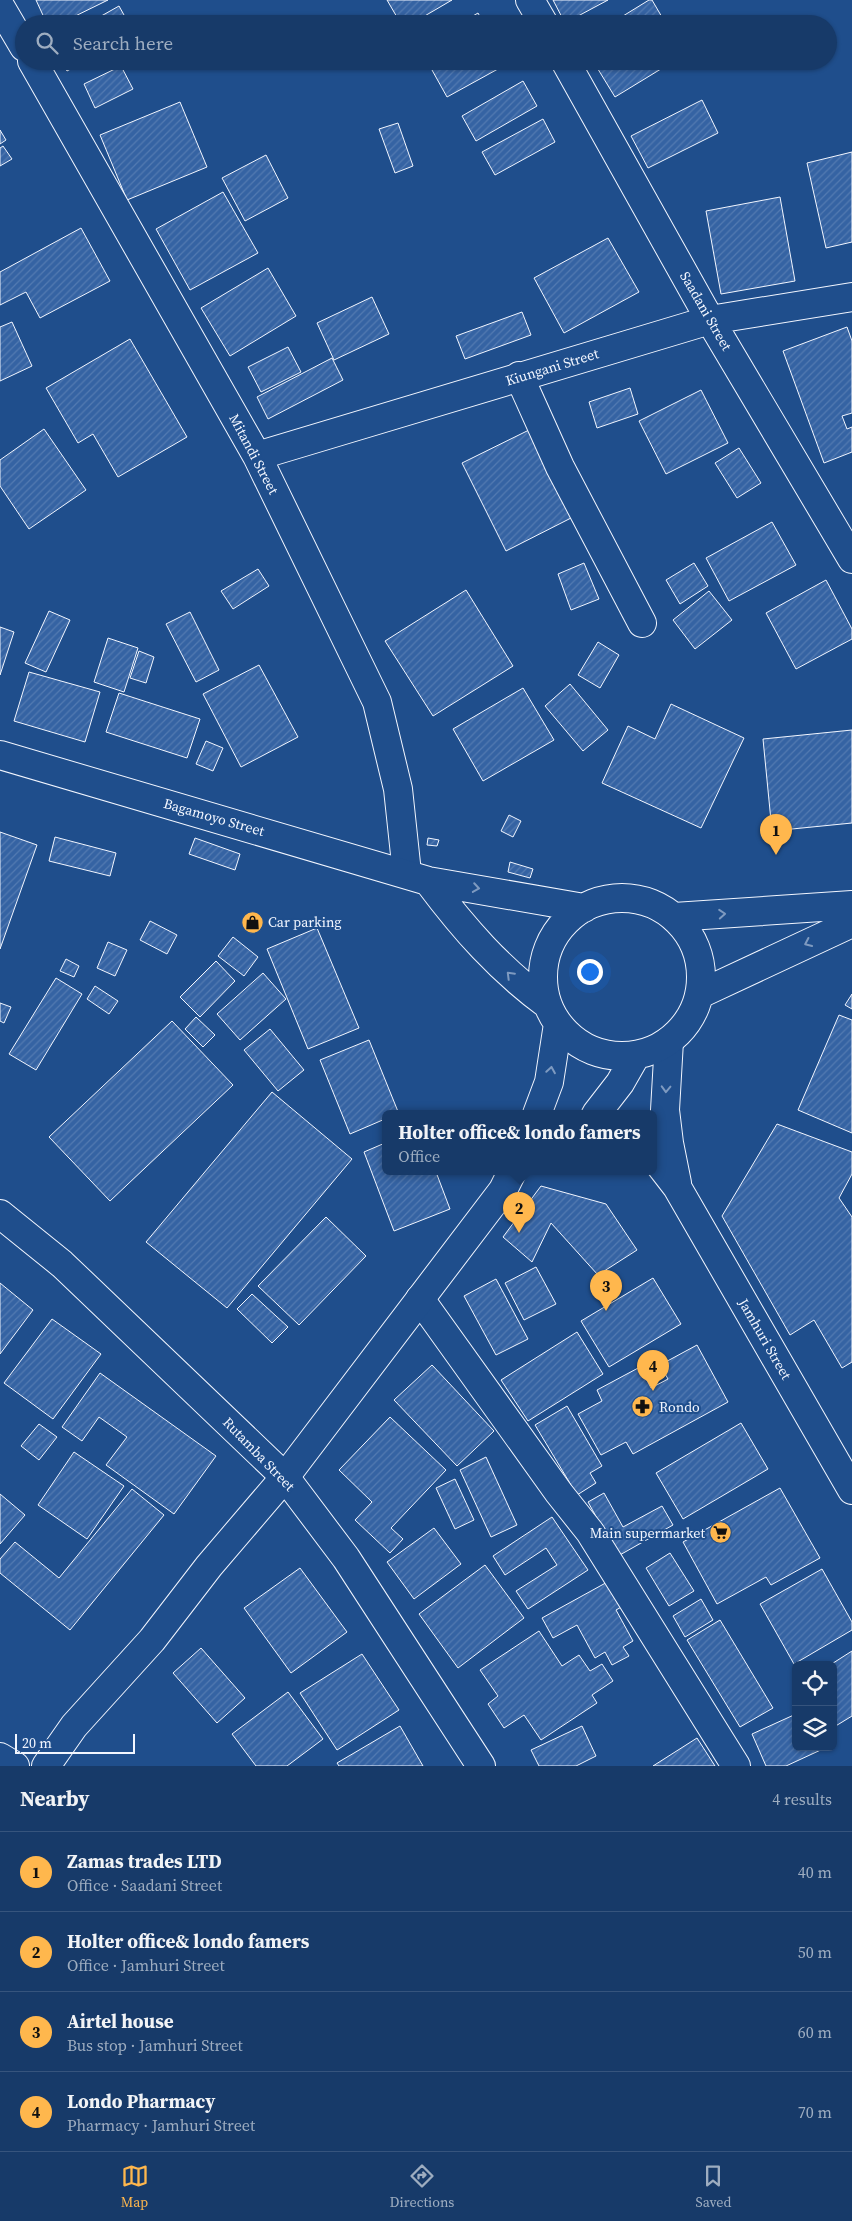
<!DOCTYPE html>
<html lang="en">
<head>
<meta charset="utf-8">
<style>
	:root { --surface:#173a69; --page:#244571; --text:#f1f3f6; --muted:#9eadc0; --line:#36547d; --accent:#ffb74d }
	body { margin:0; font-family:"Source Serif 4",serif; background:var(--page); color:var(--text) }
	.controls { position:absolute; right:15px; bottom:15px; display:grid; overflow:hidden; border-radius:8px; box-shadow:0 1px 4px #0004 }
	.controls button { width:45px; height:45px; display:grid; place-items:center; padding:0; border:0; border-bottom:1px solid var(--line); background:var(--surface); color:var(--text); font:25px sans-serif }
	.scale { position:absolute; left:15px; bottom:12px; width:120px; box-sizing:border-box; padding-left:5px; border:2px solid #f2f6ff; border-top:0; font-size:14px; line-height:18px; white-space:nowrap; color:#f2f6ff; -webkit-text-stroke:4px #1f4e8c; paint-order:stroke }
	.you { position:absolute; left:589px; top:971px; width:18px; height:18px; margin:-12px; border:4px solid #fff; border-radius:50%; background:#1a73e8; box-shadow:0 0 0 8px #1a73e833 }
	.badge { display:grid; place-items:center; width:32px; height:32px; border-radius:50%; background:var(--accent); color:#111; font-size:16px; font-weight:700 }
	.pin { position:absolute; translate:-50% -41px; filter:drop-shadow(0 1px 2px #0008) }
	.pin::after { content:''; position:absolute; top:26px; width:18px; height:15px; background:inherit; clip-path:polygon(0 0,100% 0,50% 100%) }
	.popup { position:absolute; left:382px; top:1110px; width:275px; height:65px; box-sizing:border-box; display:grid; place-content:center; border-radius:8px; background:var(--surface); filter:drop-shadow(0 1px 4px #0005); font-size:16px; white-space:nowrap; color:var(--muted) }
	.popup b { font-size:19px; color:var(--text) }
	.popup::after { content:''; position:absolute; left:50%; top:100%; margin-left:-10px; border:10px solid transparent; border-top-color:var(--surface) }
	.list { margin:0; padding:0; list-style:none }
	h2 { display:flex; justify-content:space-between; align-items:center; height:65px; margin:0; padding:0 20px; font-size:21px }
	h2 small { font-size:16px; font-weight:400; color:var(--muted) }
	.list li { display:grid; grid-template-columns:32px 1fr auto; gap:15px; align-items:center; box-sizing:border-box; height:80px; padding:0 20px; border-top:1px solid var(--line) }
	.list b { display:block; font-size:19px; white-space:nowrap }
	.list p { margin:0; font-size:16px; white-space:nowrap; color:var(--muted) }
	.list em { font-size:16px; font-style:normal; color:var(--muted) }
	.icon { flex:none; width:28px; height:28px; fill:none; stroke:currentColor; stroke-width:2; stroke-linecap:round; stroke-linejoin:round }
	.map { position:relative; flex:none; width:852px; height:1766px; overflow:hidden }
	.search { position:absolute; background:var(--surface); box-shadow:0 1px 4px #0004; left:15px; right:15px; top:15px; height:55px; display:flex; align-items:center; gap:12px; box-sizing:border-box; padding:0 18px; border-radius:28px; color:var(--muted); font-size:19px }
	.sheet { height:385px; background:var(--surface) }
	nav { display:flex; justify-content:space-around; align-items:center; box-sizing:border-box; height:70px; border-top:1px solid var(--line); background:var(--surface); font-size:14px; color:var(--muted) }
	nav a { display:grid; justify-items:center; gap:2px }
	nav .on { color:var(--accent) }
	.map>svg:first-child { display:block }
	.building { fill:url(#building-hatch); stroke:#f2f6ff }
	.lines { fill:none; stroke-linecap:round; stroke-linejoin:round }
	.street-casing { stroke:#f2f6ff; stroke-width:30 }
	.secondary-casing { stroke:#f2f6ff; stroke-width:30 }
	.highway-casing { stroke:#f2f6ff; stroke-width:30 }
	.street { stroke:#1f4e8c; stroke-width:28 }
	.secondary { stroke:#1f4e8c; stroke-width:28 }
	.highway { stroke:#1f4e8c; stroke-width:28 }
	.oneway { stroke:#7e9ac0 }
	.labels { text-anchor:middle; dominant-baseline:central; stroke-width:4; stroke-linejoin:round; paint-order:stroke }
	.street-label { font-size:14px; fill:#f2f6ff; stroke:#1f4e8c }
	.poi-label { font-size:14px; fill:#f2f6ff; stroke:#1f4e8c; text-anchor:start }
</style>
</head>
<body>
<div class="map">
<svg width="852" height="1766" viewBox="0 0 852 1766">
	<defs>
		<pattern id="building-hatch" width="6" height="6" patternUnits="userSpaceOnUse" patternTransform="scale(1.25)"><rect width="6" height="6" fill="#3563a3"/><path d="M-1 1l2-2M0 6l6-6M5 7l2-2" fill="none" stroke="#537ab1"/></pattern>
	</defs>
	<rect width="100%" height="100%" fill="#1f4e8c"/>
	<path class="building" d="M36,0H108L59,24H47Z
		M387,0H452L411,24H401Z
		M553,0H608L565,23Z
		M649,0H652L666,24H610Z
		M119,6L129,24H87Z
		M478,13L484,24H459Z
		M61,61H85L67,71Z
		M427,61H505L507,64L447,97Z
		M593,61H674L615,97Z
		M121,66L133,89L95,108L84,84Z
		M523,81L537,106L476,141L462,116Z
		M702,100L718,133L648,168L631,136Z
		M180,102L207,167L127,200L100,135Z
		M543,119L555,142L495,175L482,152Z
		M398,123L413,166L395,173L379,129Z
		M0,130L6,140L0,144Z
		M3,146L12,159L0,166V148Z
		M852,152V242L826,248L807,163Z
		M266,155L288,198L245,221L222,178Z
		M223,192L258,253L190,290L156,229Z
		M780,197L795,281L721,294L706,211Z
		M81,228L110,281L40,318L26,292L0,305V272Z
		M608,238L639,292L564,333L534,278Z
		M268,268L296,316L230,356L201,308Z
		M372,297L389,334L334,360L317,323Z
		M522,312L531,335L465,359L456,336Z
		M12,322L32,366L0,381V327Z
		M847,327L852,341V413L842,416L847,429L852,427V452L824,463L783,351Z
		M130,339L187,437L118,477L93,434L78,443L46,388Z
		M288,347L301,372L261,392L248,367Z
		M332,358L343,380L268,419L257,397Z
		M630,388L638,414L597,428L589,402Z
		M701,390L728,443L666,474L639,421Z
		M44,429L86,490L29,529L0,486V460Z
		M529,430L573,517L506,551L462,463Z
		M739,448L761,483L737,498L715,463Z
		M772,522L796,565L729,601L706,558Z
		M584,563L599,599L571,610L558,574Z
		M694,563L708,586L680,604L666,580Z
		M258,569L269,586L233,609L221,591Z
		M826,580L852,629V639L796,669L766,613Z
		M466,590L513,666L433,716L385,641Z
		M709,591L732,620L695,649L673,620Z
		M49,611L70,620L46,672L25,663Z
		M190,612L219,670L196,682L166,624Z
		M0,627L14,632L0,675Z
		M108,638L138,648L124,692L94,682Z
		M598,642L619,655L600,688L578,675Z
		M139,651L154,657L146,683L130,678Z
		M259,665L298,737L241,767L203,694Z
		M29,672L100,692L85,742L14,721Z
		M570,684L608,730L583,751L545,706Z
		M523,688L554,740L483,781L453,729Z
		M119,693L200,719L187,758L106,732Z
		M671,704L744,738L701,828L602,783L628,726L655,739Z
		M852,730V823L772,831L763,739Z
		M206,741L223,748L213,771L196,764Z
		M509,815L521,821L513,837L501,831Z
		M0,832L37,845L0,949Z
		M55,837L116,853L110,876L49,861Z
		M195,838L240,854L235,870L189,854Z
		M428,838L439,840L437,846L427,845Z
		M510,862L533,869L530,878L508,872Z
		M150,921L177,935L167,954L140,940Z
		M317,928L359,1028L308,1049L267,949Z
		M233,937L258,957L244,976L218,956Z
		M108,942L127,950L115,976L97,968Z
		M66,959L79,966L74,977L60,971Z
		M216,961L235,981L200,1017L180,997Z
		M263,973L286,999L240,1040L217,1014Z
		M56,978L82,994L36,1070L9,1054Z
		M95,986L118,1001L109,1014L87,999Z
		M852,994V1009L845,1005Z
		M0,1003L11,1007L4,1023L0,1021Z
		M839,1015L852,1020V1133L798,1110Z
		M196,1017L215,1035L203,1047L185,1029Z
		M172,1021L233,1085L110,1201L49,1137Z
		M270,1029L304,1070L278,1091L244,1050Z
		M369,1040L399,1114H385V1119L350,1134L320,1060Z
		M272,1092L352,1159L227,1308L146,1242Z
		M777,1124L852,1152V1174L839,1198L852,1217V1362L842,1368L814,1320L790,1335L722,1216Z
		M385,1143V1172H436L450,1209L394,1231L364,1152Z
		M541,1186L606,1204L637,1250L598,1275L551,1223L532,1262L503,1237Z
		M326,1217L366,1256L299,1325L258,1286Z
		M536,1267L556,1304L524,1320L505,1283Z
		M653,1278L681,1324L609,1367L581,1321Z
		M496,1279L528,1339L496,1355L464,1296Z
		M0,1283L33,1310L0,1354Z
		M252,1294L288,1327L272,1343L237,1309Z
		M52,1319L101,1354L53,1419L4,1383Z
		M577,1332L603,1374L528,1421L501,1380Z
		M697,1345L728,1402L633,1454L626,1442L601,1455L578,1414L602,1401L597,1390L640,1367L651,1388L668,1379L660,1365Z
		M432,1365L494,1431L457,1466L394,1400Z
		M100,1373L216,1456L174,1514L106,1465L127,1437L99,1417L82,1441L62,1427Z
		M567,1406L602,1466L590,1473L596,1483L577,1495L535,1425Z
		M390,1417L446,1470L391,1528L403,1539L390,1553L355,1520L372,1502L339,1470Z
		M741,1423L768,1469L683,1519L656,1473Z
		M39,1424L57,1437L39,1460L21,1446Z
		M74,1452L124,1486L87,1539L38,1505Z
		M486,1457L517,1525L491,1537L460,1470Z
		M455,1479L474,1520L455,1529L436,1488Z
		M780,1488L820,1558L771,1585L766,1577L717,1604L683,1542Z
		M132,1489L164,1515L70,1630L0,1573V1559L15,1542L59,1578Z
		M604,1493L623,1527L662,1506L673,1525L618,1556L588,1502Z
		M0,1494L25,1515L0,1544Z
		M552,1517L588,1570L528,1609L516,1591L557,1565L546,1548L505,1575L493,1556Z
		M434,1528L461,1564L414,1599L387,1562Z
		M670,1553L694,1591L669,1606L646,1568Z
		M485,1565L524,1618L458,1668L419,1614Z
		M300,1568L347,1632L291,1673L244,1608Z
		M822,1569L852,1622V1630L794,1664L760,1604Z
		M611,1580L625,1605L616,1610L633,1641L623,1647L629,1656L612,1665L605,1652L595,1658L577,1625L553,1638L542,1618Z
		M701,1599L713,1620L685,1637L673,1616Z
		M720,1620L773,1708L740,1727L687,1640Z
		M539,1631L562,1666L579,1655L590,1671L602,1664L613,1681L592,1695L597,1703L541,1740L524,1715L504,1728L488,1704L498,1696L480,1670Z
		M201,1648L245,1698L217,1723L173,1673Z
		M852,1651V1716L834,1727L833,1665H830Z
		M362,1654L399,1710L337,1750L300,1693Z
		M288,1692L323,1739L287,1766H256L232,1734Z
		M796,1714V1747L825,1748L786,1766H766L752,1734Z
		M400,1726L423,1766H339L337,1763Z
		M582,1726L596,1756L576,1766H539L531,1750Z
		M697,1738L715,1766H653Z"/>
	<g class="lines">
		<defs>
			<path id="street" d="M530,0L544,24
				M0,6L24,47
				M32,61L257,456L377,702L398,789L407,873
				M565,61L710,320L852,559
				M519,376L560,467L642,623
				M257,456L710,320L852,297
				M669,1041L665,1110L669,1143L677,1183
				M653,1156L677,1187L852,1490
				M0,1214L62,1264L285,1477L346,1558L481,1766
				M420,1299L559,1493L590,1532L736,1766"/>
			<path id="secondary" d="M0,755L428,881L584,908
				M428,881C464,929 499,969 548,1005
				M543 977a79 79 0 1 1 158 0a79 79 0 1 1-158 0Z
				M674,917L852,905
				M700,994L852,923
				M537,1114L549,1082L558,1024
				M596,1114L620,1083L636,1055
				M46,1766L74,1726L152,1640L209,1566L285,1477L503,1190L512,1172"/>
			<path id="highway" d="M0,1757L15,1766"/>
		</defs>
		<use href="#street" class="street-casing"/>
		<use href="#secondary" class="secondary-casing"/>
		<use href="#highway" class="highway-casing"/>
		<use href="#street" class="street"/>
		<use href="#secondary" class="secondary"/>
		<use href="#highway" class="highway"/>
	</g>
	<defs><path id="oneway-chevron" d="M-2-3.5L2.5 0L-2 3.5" fill="none" stroke-width="1.6" stroke-linecap="round" stroke-linejoin="round" transform="scale(1.25)"/></defs>
	<g class="oneway">
		<use href="#oneway-chevron" transform="translate(476 888) rotate(9)"/>
		<use href="#oneway-chevron" transform="translate(722 914) rotate(-4)"/>
		<use href="#oneway-chevron" transform="translate(808 943) rotate(155)"/>
		<use href="#oneway-chevron" transform="translate(510 975) rotate(-135)"/>
		<use href="#oneway-chevron" transform="translate(551 1070) rotate(-81)"/>
		<use href="#oneway-chevron" transform="translate(666 1089) rotate(92)"/>
	</g>
	<defs>
		<symbol id="shop-disc" viewBox="-11 -11 22 22"><circle r="9.5" fill="#ffb74d" stroke="#1f4e8c"/><path d="M-5-2.5h2.3a2.7 3.5 0 0 1 5.4 0H5L5.5 6h-11ZM-1.5-2.5h3a1.5 2.3 0 0 0-3 0Z" fill="#111"/></symbol>
		<symbol id="pharmacy-disc" viewBox="-11 -11 22 22"><circle r="9.5" fill="#ffb74d" stroke="#1f4e8c"/><path d="M-2-6h4v4h4v4h-4v4h-4v-4h-4v-4h4Z" fill="#111"/></symbol>
		<symbol id="supermarket-disc" viewBox="-11 -11 22 22"><circle r="9.5" fill="#ffb74d" stroke="#1f4e8c"/><path d="M-6-5.5h2.5l.6 2H6L4.5 2H-2.5L-4.4-4H-6ZM-1.5 3.2a1.3 1.3 0 1 0 .1 0ZM3 3.2a1.3 1.3 0 1 0 .1 0Z" fill="#111"/></symbol>
	</defs>
	<g fill-rule="evenodd">
		<use href="#shop-disc" x="240" y="910" width="25" height="25"/>
		<use href="#pharmacy-disc" x="630" y="1394" width="25" height="25"/>
		<use href="#supermarket-disc" x="708" y="1520" width="25" height="25"/>
	</g>
	<g class="labels">
		<g class="street-label">
			<text transform="translate(706 311) rotate(60)">Saadani Street</text>
			<text transform="translate(552 367) rotate(-17)">Kiungani Street</text>
			<text transform="translate(254 454) rotate(62)">Mitandi Street</text>
			<text transform="translate(214 817) rotate(16)">Bagamoyo Street</text>
			<text transform="translate(765 1339) rotate(60)">Jamhuri Street</text>
			<text transform="translate(259 1454) rotate(46)">Rutamba Street</text>
		</g>
		<g class="poi-label">
			<text x="268" y="922">Car parking</text>
			<text x="659" y="1407">Rondo</text>
			<text x="705" y="1533" text-anchor="end">Main supermarket</text>
		</g>
	</g>
</svg>
<div class="controls">
<button><svg class="icon" aria-label="locate" viewBox="0 0 24 24"><circle cx="12" cy="12" r="6"/><path d="M12 2v4M12 18v4M2 12h4M18 12h4"/></svg></button>
<button><svg class="icon" aria-label="layers" viewBox="0 0 24 24"><path d="M12 4l9 5-9 5-9-5zM3 14l9 5 9-5"/></svg></button>
</div>
<div class="scale">20 m</div>
<div class="you"></div>
<div class="pin badge" style="left:776px;top:855px">1</div>
<div class="pin badge" style="left:519px;top:1233px">2</div>
<div class="popup"><b>Holter office&amp; londo famers</b>Office</div>
<div class="pin badge" style="left:606px;top:1311px">3</div>
<div class="pin badge" style="left:653px;top:1391px">4</div>
<div class="search"><svg class="icon" aria-label="search" viewBox="0 0 24 24"><circle cx="10" cy="10" r="6"/><path d="M15 15l6 6"/></svg>Search here</div>
</div>
<section class="sheet">
<h2>Nearby<small>4 results</small></h2>
<ul class="list">
<li><span class="badge">1</span><div><b>Zamas trades LTD</b><p>Office · Saadani Street</p></div><em>40 m</em></li>
<li><span class="badge">2</span><div><b>Holter office&amp; londo famers</b><p>Office · Jamhuri Street</p></div><em>50 m</em></li>
<li><span class="badge">3</span><div><b>Airtel house</b><p>Bus stop · Jamhuri Street</p></div><em>60 m</em></li>
<li><span class="badge">4</span><div><b>Londo Pharmacy</b><p>Pharmacy · Jamhuri Street</p></div><em>70 m</em></li>
</ul>
</section>
<nav>
<a class="on"><svg class="icon" aria-label="map" viewBox="0 0 24 24"><path d="M3 6l6-2 6 2 6-2v14l-6 2-6-2-6 2zM9 4v14M15 6v14"/></svg>Map</a>
<a><svg class="icon" aria-label="directions" viewBox="0 0 24 24"><path d="M12 3l9 9-9 9-9-9zM9 14v-3h6M13 9l2 2-2 2"/></svg>Directions</a>
<a><svg class="icon" aria-label="saved" viewBox="0 0 24 24"><path d="M7 4h10v16l-5-4-5 4z"/></svg>Saved</a>
</nav>
</body>
</html>
